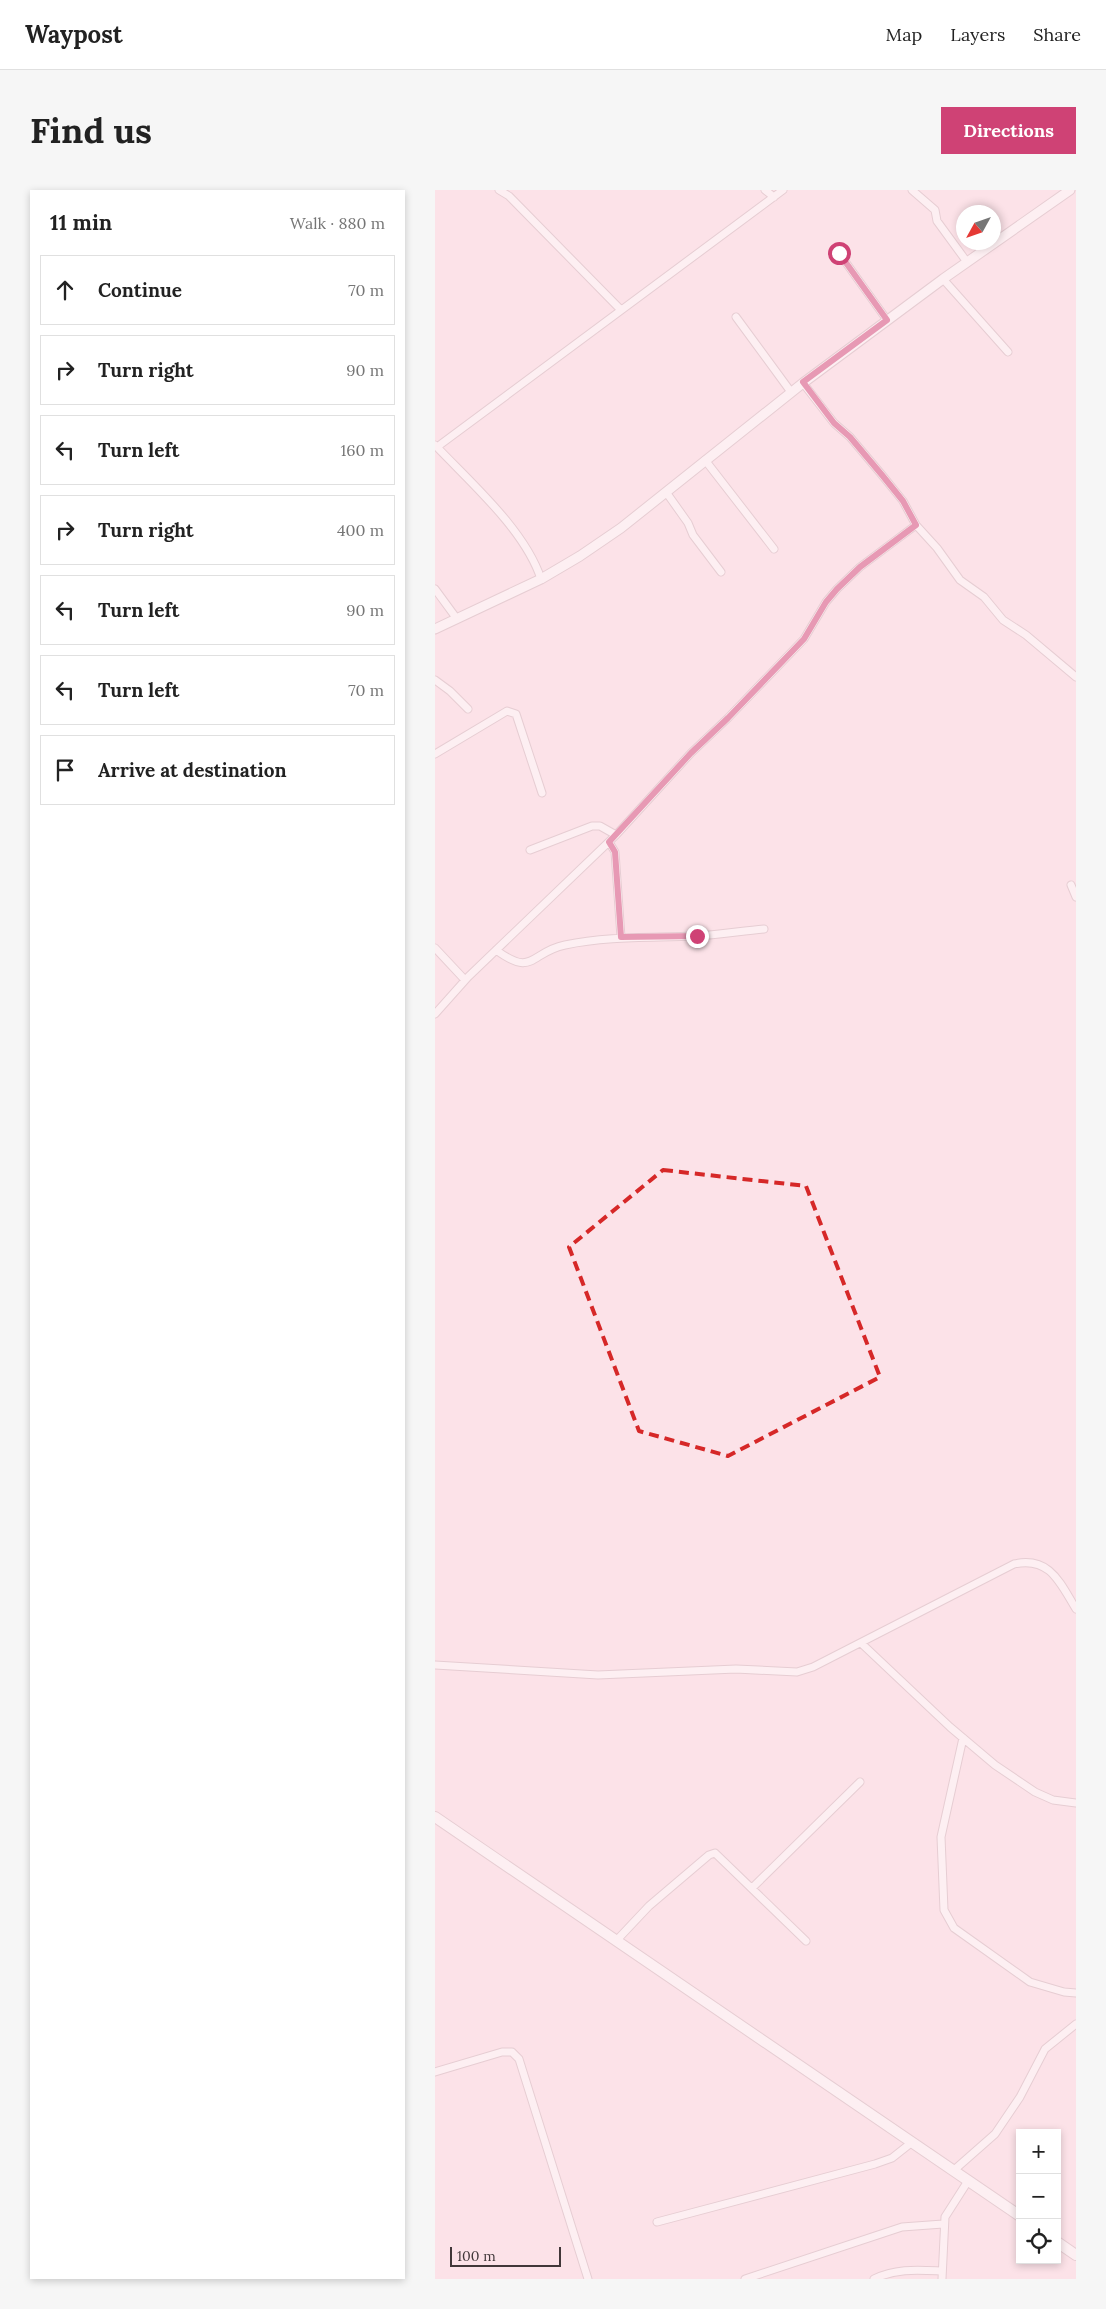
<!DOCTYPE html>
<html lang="en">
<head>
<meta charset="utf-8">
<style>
	:root { --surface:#fff; --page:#f6f6f6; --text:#222; --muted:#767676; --line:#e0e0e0; --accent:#cf4275 }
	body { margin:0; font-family:Lora,serif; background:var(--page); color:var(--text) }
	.controls { position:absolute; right:15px; bottom:15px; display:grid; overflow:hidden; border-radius:0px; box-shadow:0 2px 8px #0003 }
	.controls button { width:45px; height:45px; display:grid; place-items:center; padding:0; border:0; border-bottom:1px solid var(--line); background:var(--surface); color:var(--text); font:25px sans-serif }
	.compass { position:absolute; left:521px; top:15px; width:45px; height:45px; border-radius:50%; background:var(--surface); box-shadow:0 2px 8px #0003; rotate:230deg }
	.scale { position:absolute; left:15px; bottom:12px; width:111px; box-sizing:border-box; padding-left:5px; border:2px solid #413739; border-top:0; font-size:14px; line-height:18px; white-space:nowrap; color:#413739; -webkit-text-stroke:4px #fce2e8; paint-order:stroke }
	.stop { position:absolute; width:15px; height:15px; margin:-11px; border:4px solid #cf4275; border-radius:50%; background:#fff }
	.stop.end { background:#cf4275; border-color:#fff; box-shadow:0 1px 5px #0008 }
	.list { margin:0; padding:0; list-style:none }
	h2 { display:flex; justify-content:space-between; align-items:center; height:65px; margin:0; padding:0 20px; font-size:21px }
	h2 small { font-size:16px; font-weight:400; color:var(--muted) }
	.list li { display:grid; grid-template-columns:32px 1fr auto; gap:15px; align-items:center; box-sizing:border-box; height:70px; margin:0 10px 10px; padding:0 10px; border:1px solid var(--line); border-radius:0px }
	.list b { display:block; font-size:19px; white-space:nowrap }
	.list em { font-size:16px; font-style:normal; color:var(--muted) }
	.icon { flex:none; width:28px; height:28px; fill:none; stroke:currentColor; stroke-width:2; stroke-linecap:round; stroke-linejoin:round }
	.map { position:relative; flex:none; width:641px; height:2089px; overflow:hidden; border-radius:0px }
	header { display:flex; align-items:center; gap:30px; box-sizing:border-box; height:70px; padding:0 25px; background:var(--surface); border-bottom:1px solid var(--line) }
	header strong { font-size:24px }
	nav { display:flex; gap:28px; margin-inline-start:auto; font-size:18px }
	.intro { display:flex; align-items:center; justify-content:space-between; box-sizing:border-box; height:120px; padding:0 30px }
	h1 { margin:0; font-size:35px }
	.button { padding:12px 22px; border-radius:0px; background:var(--accent); color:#fff; font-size:18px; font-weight:700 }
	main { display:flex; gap:30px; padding:0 30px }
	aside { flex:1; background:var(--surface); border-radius:0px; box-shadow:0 2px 8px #0003 }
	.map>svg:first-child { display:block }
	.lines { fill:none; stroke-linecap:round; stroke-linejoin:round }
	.minor-casing { stroke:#cdb4ba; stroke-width:9 }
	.tertiary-casing { stroke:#cdb4ba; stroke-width:11 }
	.secondary-casing { stroke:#cdb4ba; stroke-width:12 }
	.minor { stroke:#fff; stroke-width:7 }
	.tertiary { stroke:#fff; stroke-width:9 }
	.secondary { stroke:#fff; stroke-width:10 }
	.route { stroke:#cf4275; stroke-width:6 }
	.marked { fill:none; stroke:#d62828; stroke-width:4; stroke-dasharray:10 6; stroke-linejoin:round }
</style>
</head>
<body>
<header>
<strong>Waypost</strong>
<nav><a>Map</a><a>Layers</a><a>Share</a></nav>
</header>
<div class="intro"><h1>Find us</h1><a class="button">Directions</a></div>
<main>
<aside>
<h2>11 min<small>Walk · 880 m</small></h2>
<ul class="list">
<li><svg class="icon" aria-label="ahead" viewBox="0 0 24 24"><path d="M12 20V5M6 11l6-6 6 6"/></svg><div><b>Continue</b></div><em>70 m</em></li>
<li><svg class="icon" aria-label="right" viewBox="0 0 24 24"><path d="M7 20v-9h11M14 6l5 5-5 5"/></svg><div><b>Turn right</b></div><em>90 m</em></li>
<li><svg class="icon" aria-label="left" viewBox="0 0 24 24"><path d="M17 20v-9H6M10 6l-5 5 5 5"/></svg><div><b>Turn left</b></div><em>160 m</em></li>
<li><svg class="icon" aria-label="right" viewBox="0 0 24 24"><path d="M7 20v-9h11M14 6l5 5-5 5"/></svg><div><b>Turn right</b></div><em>400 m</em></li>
<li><svg class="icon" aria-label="left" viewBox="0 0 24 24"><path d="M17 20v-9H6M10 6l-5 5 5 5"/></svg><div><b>Turn left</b></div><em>90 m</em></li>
<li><svg class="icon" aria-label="left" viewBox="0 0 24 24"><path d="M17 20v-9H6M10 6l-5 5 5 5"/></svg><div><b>Turn left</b></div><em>70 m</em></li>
<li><svg class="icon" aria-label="arrive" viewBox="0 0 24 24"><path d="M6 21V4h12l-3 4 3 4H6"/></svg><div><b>Arrive at destination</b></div></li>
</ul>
</aside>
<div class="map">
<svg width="641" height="2089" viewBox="0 0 641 2089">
	<rect width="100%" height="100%" fill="#fce2e8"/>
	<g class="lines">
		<defs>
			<path id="minor" d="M64,0L74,6L186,120
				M330,0L339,7
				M477,0L500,20L502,31L532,72
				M404,63L452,130
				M508,89L573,162
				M301,127L356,202
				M368,193L399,233L415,247L447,285L468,311L481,335L502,358L525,390L549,407L568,430L591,445L641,487
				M0,255C36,293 90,340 106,389
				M2,257L348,0
				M270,270L339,359
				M231,302L253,333L258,345L286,382
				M0,399L22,429
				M0,490L15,501L33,519
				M0,564L72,521L81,524L107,603
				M174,652L180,662L186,747
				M95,660L157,636H165L181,645
				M636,695L641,707
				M0,758L30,790
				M61,760C99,788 95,762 130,755C173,746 216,748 260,746C283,745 306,741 329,739
				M0,824L33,787L181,645L256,563L293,528L369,449L391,412L402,399L425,377L481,335
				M426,1453L515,1537L560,1575L600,1602L618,1610L641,1613
				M0,1475L163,1485L301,1479L362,1482L378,1477L579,1374C615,1366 625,1393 641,1419
				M528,1548L506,1647L509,1720L519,1738L595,1792L629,1802L641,1803
				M317,1698L425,1592
				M181,1751L214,1716L274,1665L280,1663L371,1751
				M0,1882L67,1862H77L84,1869L153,2089
				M518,1981L560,1944L585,1907L610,1859L641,1834
				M222,2032L440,1974L457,1968L476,1953
				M310,2089L467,2037L508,2034
				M439,2089C461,2078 483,2080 507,2081
				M507,2089L510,2027L533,1991"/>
			<path id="tertiary" d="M0,439L106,389L145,366L186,338L368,193L508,89L635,0"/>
			<path id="secondary" d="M0,1627L585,2026
				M622,2052L641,2065"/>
		</defs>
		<use href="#minor" class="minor-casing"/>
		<use href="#tertiary" class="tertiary-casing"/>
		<use href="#secondary" class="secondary-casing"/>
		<use href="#minor" class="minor"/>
		<use href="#tertiary" class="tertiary"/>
		<use href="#secondary" class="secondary"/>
	</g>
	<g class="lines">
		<path class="route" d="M262,746L186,747L180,662L174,652L256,563L293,528L369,449L391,412L402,399L425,377L481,335L468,311L447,285L415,247L399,233L368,192L452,130L404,63"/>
	</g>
	<path d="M0 0H641V2089H0ZM228,980L371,996L445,1187L293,1266L204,1241L134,1057Z" fill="#fce2e8" fill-opacity=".55" fill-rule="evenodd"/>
	<path class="marked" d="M228,980L371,996L445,1187L293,1266L204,1241L134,1057Z"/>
</svg>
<div class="controls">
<button>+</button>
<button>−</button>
<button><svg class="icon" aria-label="locate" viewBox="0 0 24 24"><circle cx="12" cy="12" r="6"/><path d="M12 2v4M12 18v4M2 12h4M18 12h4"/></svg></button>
</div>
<svg class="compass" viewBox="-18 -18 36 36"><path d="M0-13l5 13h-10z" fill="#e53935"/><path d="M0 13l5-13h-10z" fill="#767676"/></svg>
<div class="scale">100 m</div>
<div class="stop" style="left:404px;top:63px"></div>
<div class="stop end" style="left:262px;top:746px"></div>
</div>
</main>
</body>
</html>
